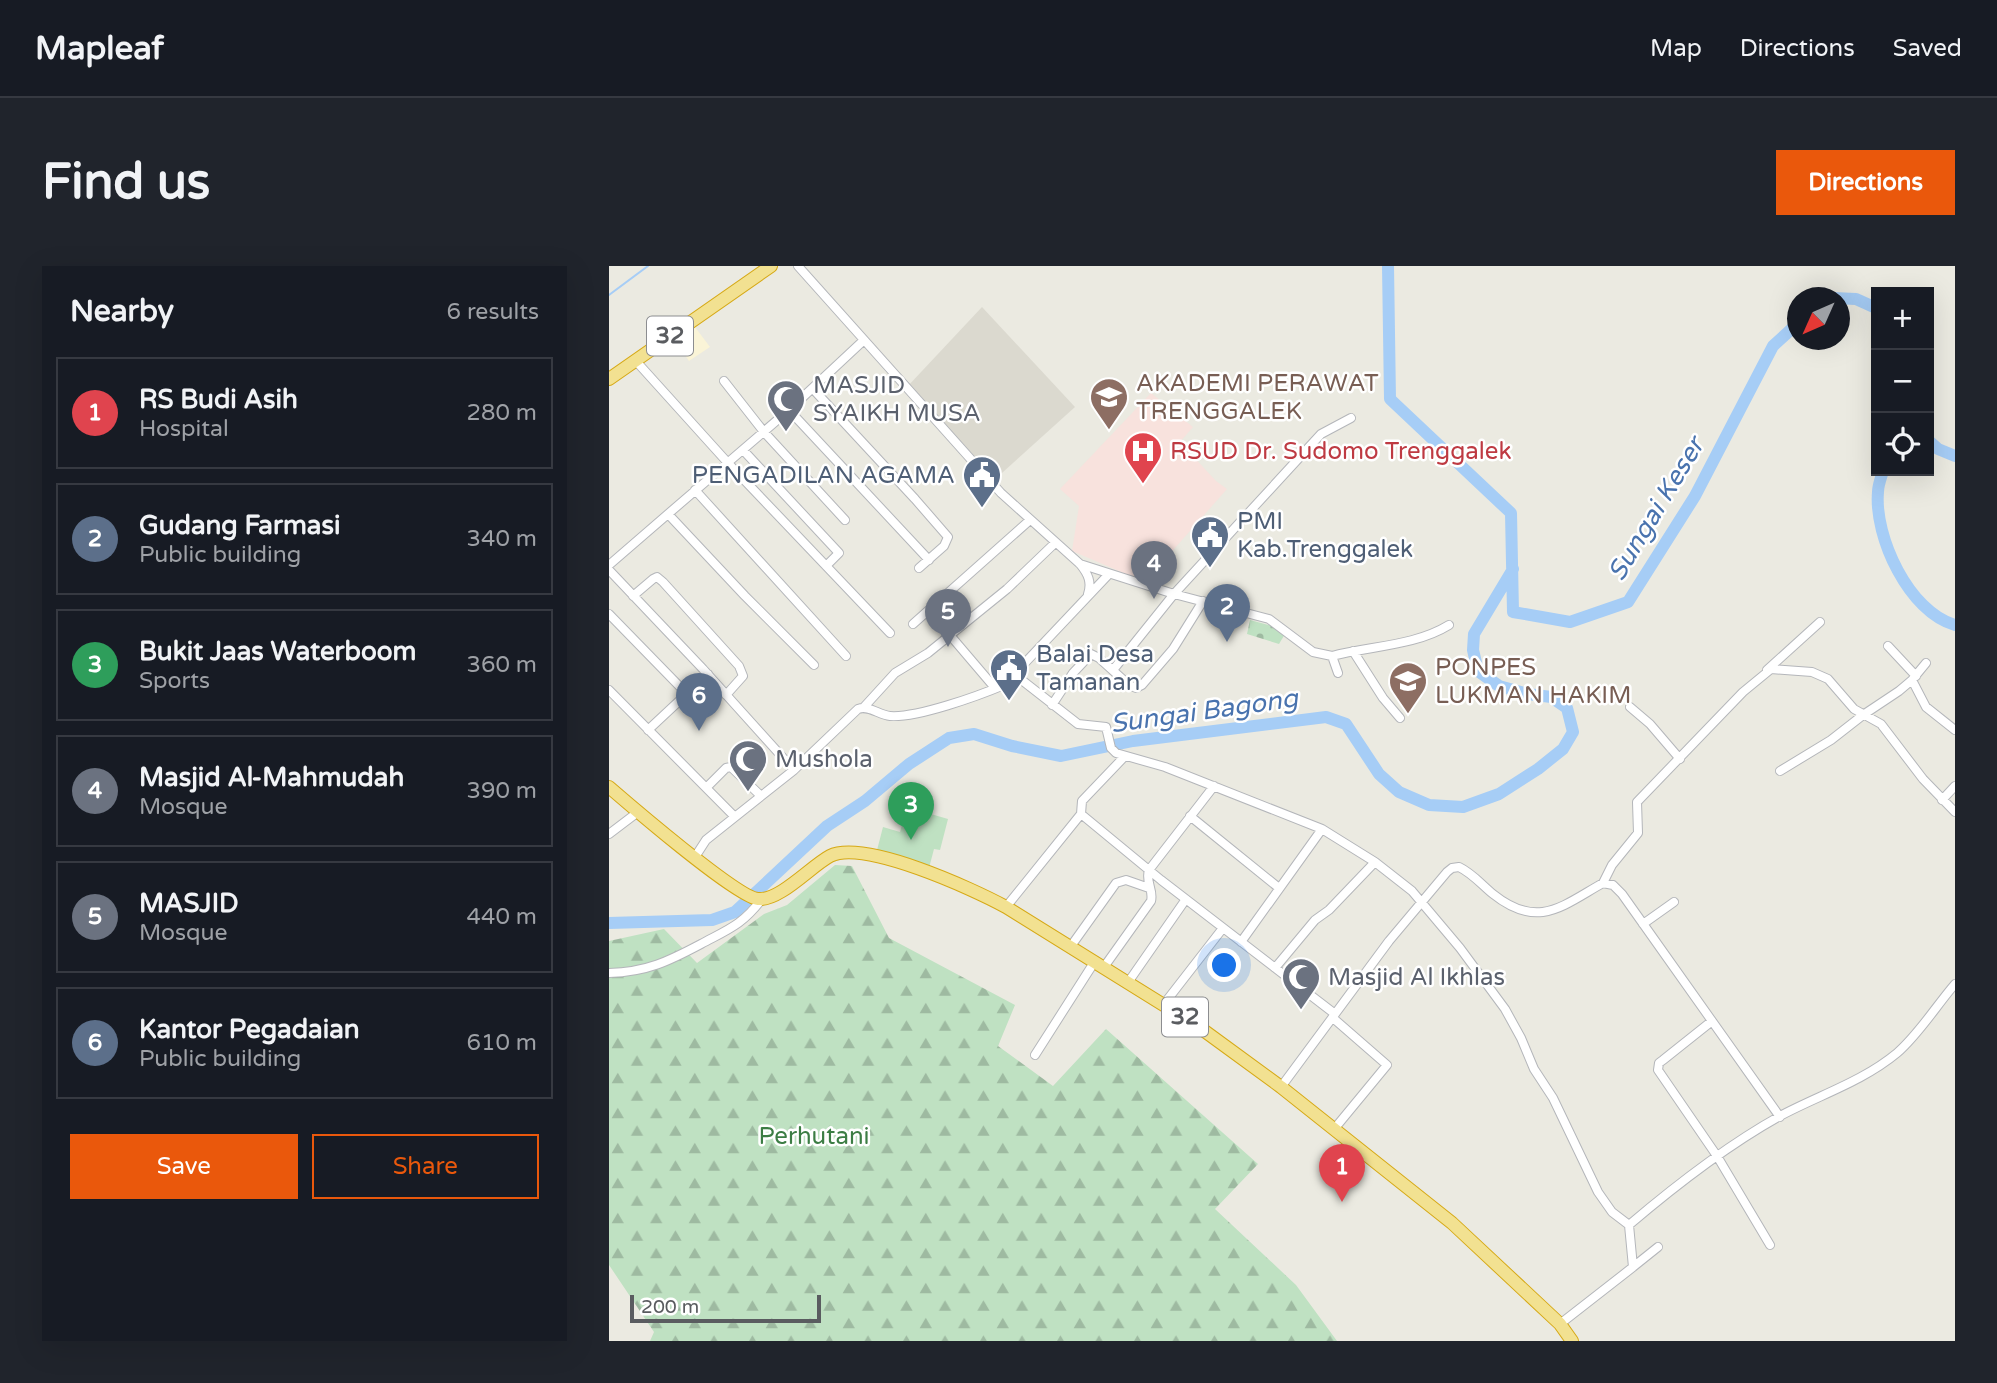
<!DOCTYPE html>
<html lang="en">
<head>
<meta charset="utf-8">
<style>
	:root { --surface:#171b24; --page:#20242c; --text:#f1f3f6; --muted:#9ea1a6; --line:#363941; --accent:#ea580c }
	body { margin:0; font-family:"Varela Round",sans-serif; background:var(--page); color:var(--text) }
	.controls { position:absolute; right:21px; top:21px; display:grid; overflow:hidden; border-radius:0px; box-shadow:0 7px 28px #0002 }
	.controls button { width:63px; height:63px; display:grid; place-items:center; padding:0; border:0; border-bottom:2px solid var(--line); background:var(--surface); color:var(--text); font:35px sans-serif }
	.compass { position:absolute; left:1178px; top:21px; width:63px; height:63px; border-radius:50%; background:var(--surface); box-shadow:0 7px 28px #0002; rotate:225deg }
	.scale { position:absolute; left:21px; bottom:18px; width:191px; box-sizing:border-box; padding-left:7px; border:4px solid #5a5c60; border-top:0; font-size:19px; line-height:24px; white-space:nowrap; color:#5a5c60; -webkit-text-stroke:5px #fff; paint-order:stroke }
	.you { position:absolute; left:616px; top:700px; width:24px; height:24px; margin:-18px; border:5px solid #fff; border-radius:50%; background:#1a73e8; box-shadow:0 0 0 10px #1a73e833 }
	.badge { display:grid; place-items:center; width:46px; height:46px; border-radius:50%; background:var(--accent); color:#fff; font-size:23px; font-weight:700 }
	.pin { position:absolute; translate:-50% -58px; filter:drop-shadow(0 2px 4px #0008) }
	.pin::after { content:''; position:absolute; top:37px; width:24px; height:21px; background:inherit; clip-path:polygon(0 0,100% 0,50% 100%) }
	.list { margin:0; padding:0; list-style:none }
	h2 { display:flex; justify-content:space-between; align-items:center; height:91px; margin:0; padding:0 28px; font-size:30px }
	h2 small { font-size:23px; font-weight:400; color:var(--muted) }
	.list li { display:grid; grid-template-columns:46px 1fr auto; gap:21px; align-items:center; box-sizing:border-box; height:112px; margin:0 14px 14px; padding:0 14px; border:2px solid var(--line); border-radius:0px }
	.list b { display:block; font-size:26px; white-space:nowrap }
	.list p { margin:0; font-size:23px; white-space:nowrap; color:var(--muted) }
	.list em { font-size:23px; font-style:normal; color:var(--muted) }
	.actions { display:flex; gap:14px; padding:21px 28px }
	.actions a { flex:1; padding:16px 0; border:2px solid var(--accent); border-radius:0px; text-align:center; font-size:24px; color:var(--accent) }
	.actions .main { background:var(--accent); color:#fff }
	.icon { flex:none; width:38px; height:38px; fill:none; stroke:currentColor; stroke-width:2; stroke-linecap:round; stroke-linejoin:round }
	.map { position:relative; flex:none; width:1346px; height:1075px; overflow:hidden; border-radius:0px }
	header { display:flex; align-items:center; gap:42px; box-sizing:border-box; height:98px; padding:0 35px; background:var(--surface); border-bottom:2px solid var(--line) }
	header strong { font-size:33px }
	nav { display:flex; gap:38px; margin-inline-start:auto; font-size:24px }
	.intro { display:flex; align-items:center; justify-content:space-between; box-sizing:border-box; height:168px; padding:0 42px }
	h1 { margin:0; font-size:49px }
	.button { padding:18px 32px; border-radius:0px; background:var(--accent); color:#fff; font-size:24px; font-weight:700 }
	main { display:flex; gap:42px; padding:0 42px }
	aside { flex:1; background:var(--surface); border-radius:0px; box-shadow:0 7px 28px #0002 }
	.map>svg:first-child { display:block }
	.commercial { fill:#faf4d7 }
	.education { fill:#dbd9cf }
	.medical { fill:#f8e2dd }
	.forest { fill:url(#forest-firs) }
	.cemetery { fill:url(#cemetery-stones) }
	.pitch { fill:#bfe1c2 }
	.lines { fill:none; stroke-linecap:round; stroke-linejoin:round }
	.stream { stroke:#a6cdf6; stroke-width:2 }
	.river { stroke:#a6cdf6; stroke-width:12 }
	.minor-casing { stroke:#b4b6ba; stroke-width:10 }
	.highway-casing { stroke:#d6a916; stroke-width:14 }
	.minor { stroke:#fff; stroke-width:8 }
	.highway { stroke:#f2e191; stroke-width:12 }
	.labels { text-anchor:middle; dominant-baseline:central; stroke-width:5; stroke-linejoin:round; paint-order:stroke }
	.shield { fill:#fff; stroke:#8c8d90; stroke-width:2 }
	.shield-label { font-size:23px; font-weight:bold; fill:#5a5c60 }
	.education-label { font-size:24px; fill:#785e54; stroke:#fff; text-anchor:start }
	.worship-label { font-size:24px; fill:#5b616d; stroke:#fff; text-anchor:start }
	.health-label { font-size:24px; fill:#be3a42; stroke:#fff; text-anchor:start }
	.service-label { font-size:24px; fill:#4e5e75; stroke:#fff; text-anchor:start }
	.park-label { font-size:24px; fill:#3c7d44; stroke:#fff }
	.water-label { font-size:26px; font-style:italic; fill:#4973ae; stroke:#fff }
</style>
</head>
<body>
<header>
<strong>Mapleaf</strong>
<nav><a>Map</a><a>Directions</a><a>Saved</a></nav>
</header>
<div class="intro"><h1>Find us</h1><a class="button">Directions</a></div>
<main>
<aside>
<h2>Nearby<small>6 results</small></h2>
<ul class="list">
<li><span class="badge" style="background:#e0444e">1</span><div><b>RS Budi Asih</b><p>Hospital</p></div><em>280 m</em></li>
<li><span class="badge" style="background:#5c6f8a">2</span><div><b>Gudang Farmasi</b><p>Public building</p></div><em>340 m</em></li>
<li><span class="badge" style="background:#2e9e5b">3</span><div><b>Bukit Jaas Waterboom</b><p>Sports</p></div><em>360 m</em></li>
<li><span class="badge" style="background:#6b7280">4</span><div><b>Masjid Al-Mahmudah</b><p>Mosque</p></div><em>390 m</em></li>
<li><span class="badge" style="background:#6b7280">5</span><div><b>MASJID</b><p>Mosque</p></div><em>440 m</em></li>
<li><span class="badge" style="background:#5c6f8a">6</span><div><b>Kantor Pegadaian</b><p>Public building</p></div><em>610 m</em></li>
</ul>
<div class="actions"><a class="main">Save</a><a>Share</a></div>
</aside>
<div class="map">
<svg width="1346" height="1075" viewBox="0 0 1346 1075">
	<defs>
		<pattern id="forest-firs" width="22" height="20" patternUnits="userSpaceOnUse" patternTransform="scale(1.75)"><rect width="22" height="20" fill="#bfe1c2"/><path d="M5 1l3.5 6h-7zM16 11l3.5 6h-7z" fill="#9ebaa1"/></pattern>
		<pattern id="cemetery-stones" width="16" height="16" patternUnits="userSpaceOnUse" patternTransform="scale(1.75)"><rect width="16" height="16" fill="#bfe1c2"/><path d="M2 7V4a2 2 0 0 1 4 0v3zM10 15v-3a2 2 0 0 1 4 0v3z" fill="#9ebaa1"/></pattern>
	</defs>
	<rect width="100%" height="100%" fill="#ebeae1"/>
	<path class="commercial" d="M86,61L101,81L80,95L66,75Z"/>
	<path class="education" d="M373,41L466,141L383,216L298,121Z"/>
	<path class="medical" d="M542,127L584,161L571,176L607,215L618,223L536,316L463,285L470,240L451,223Z"/>
	<path class="forest" d="M226,599L243,600L280,672L406,739L389,780L444,820L497,763L649,898L606,943L687,1019L728,1075H41L45,1066L0,999V675L55,663L88,697L155,648L178,639Z"/>
	<path class="cemetery" d="M641,354L663,360L676,368L670,378L638,368Z"/>
	<path class="pitch" d="M298,541L339,553L331,584L325,583L320,602L267,588L274,561L291,566Z"/>
	<g class="lines">
		<path class="stream" d="M0,29L39,0"/>
		<path class="river" d="M779,0L781,133L902,247L904,346L961,356L1019,336L1086,230L1164,80L1188,58
			M1224,32L1247,33L1267,42
			M1320,175L1329,183L1346,190
			M1274,205C1272,212 1269,219 1269,226C1265,271 1300,346 1346,359
			M0,657L103,654L126,646L218,560L256,535L300,498L340,472L365,468L403,480L452,490L524,475L717,451L737,458L770,508L790,526L820,539L854,541L890,528L929,503L954,483L964,466L958,442L942,431L919,428L890,420L869,405L864,384L865,368L904,303"/>
		<defs>
			<path id="minor" d="M189,0L392,227L471,298C479,308 483,316 479,328
				M26,94L119,197L281,367
				M115,115L155,166L236,254
				M204,123L306,233L339,271L335,280L310,302
				M180,144L320,294
				M134,184L230,287L217,300
				M86,224L237,390
				M471,298L565,328L660,353L704,386L723,390C761,380 806,380 840,359
				M0,299L59,248
				M0,304L94,403L185,504
				M24,330L44,313L48,311L54,316L130,400L134,410L117,429
				M0,348L78,428
				M304,358L421,254
				M340,368L386,422
				M1279,380L1307,410
				M744,385L774,432L791,452
				M723,390L729,407
				M205,399L136,330L59,248L180,144L255,74
				M504,404L565,328L712,168L742,152
				M1158,404L1211,356
				M405,408L469,458L497,461L502,482L507,487L556,501L713,563L766,596L803,625L851,682L896,743L912,772L925,803L944,832L989,926L1003,946L1020,959L1024,1001L951,1058
				M1303,414L1317,441L1346,464
				M0,424L125,550
				M443,439L464,407L482,388L490,392L520,419L527,422L533,419L564,383L594,335
				M255,441L286,407L319,387L398,323L446,277
				M1021,441L1041,458L1071,493
				M39,464L99,408
				M1171,505L1222,474L1254,449L1290,425L1303,414L1317,397
				M98,521L117,502L122,501L152,530
				M1333,534L1346,520
				M472,548L552,614L726,748
				M581,550L670,622
				M0,568L29,546
				M86,591L97,574L185,504L249,443C260,439 270,449 281,450C308,452 369,430 395,419L500,308
				M994,617L1003,599L1029,567L1028,536L1134,426L1162,403L1203,406L1219,413L1245,443L1272,458L1314,513L1346,546
				M397,641L472,548L473,535L516,490
				M1034,658L1065,636
				M632,676L713,563
				M462,680L507,617L517,614L540,622
				M495,701L542,635C545,624 536,616 540,604L605,520
				M666,702L706,654L720,644L766,596
				M0,707C38,706 60,695 92,678C120,663 133,659 153,633
				M520,715L577,633
				M555,738L614,662
				M724,752L778,799L726,862
				M1103,755L1054,794L1050,797L1049,804L1108,890L1161,979
				M426,789L486,695
				M672,821L780,675L838,606L843,602L850,601C863,607 873,619 884,628C929,664 953,640 994,617L1004,619L1013,628L1171,851
				M1020,959C1067,919 1117,880 1171,850C1210,829 1253,816 1288,787C1310,768 1327,740 1346,718
				M1024,1001L1049,981"/>
			<path id="highway" d="M0,113L162,0
				M0,521C22,540 128,631 149,633C171,635 202,600 221,590C255,573 364,623 397,641L590,761L672,821L843,957L951,1058L963,1075"/>
		</defs>
		<use href="#minor" class="minor-casing"/>
		<use href="#highway" class="highway-casing"/>
		<use href="#minor" class="minor"/>
		<use href="#highway" class="highway"/>
	</g>
	<defs>
		<symbol id="university-pin" viewBox="-11 -11 22 30"><path d="M0 17L-7.5 6A9.5 9.5 0 1 1 7.5 6Z" fill="#8d6e63" stroke="#fff"/><path d="M0-5L7-2L0 1L-7-2ZM-4 1L0 2.5L4 1V4Q0 6-4 4Z" fill="#fff"/></symbol>
		<symbol id="mosque-pin" viewBox="-11 -11 22 30"><path d="M0 17L-7.5 6A9.5 9.5 0 1 1 7.5 6Z" fill="#6b7280" stroke="#fff"/><path d="M3.5-4.9A6 6 0 1 0 3.5 4.9A5 5 0 1 1 3.5-4.9Z" fill="#fff"/></symbol>
		<symbol id="hospital-pin" viewBox="-11 -11 22 30"><path d="M0 17L-7.5 6A9.5 9.5 0 1 1 7.5 6Z" fill="#e0444e" stroke="#fff"/><path d="M-5-5h3v3.5h4V-5h3V5h-3V1.5h-4V5h-3Z" fill="#fff"/></symbol>
		<symbol id="civic-pin" viewBox="-11 -11 22 30"><path d="M0 17L-7.5 6A9.5 9.5 0 1 1 7.5 6Z" fill="#5c6f8a" stroke="#fff"/><path d="M-.6-6.5H3V-4.5H.6V-3L4-1V1h2V6H-6V1h2V-1L-.6-3ZM-1.2 2.5V6h2.4V2.5Z" fill="#fff"/></symbol>
		<symbol id="school-pin" viewBox="-11 -11 22 30"><path d="M0 17L-7.5 6A9.5 9.5 0 1 1 7.5 6Z" fill="#8d6e63" stroke="#fff"/><path d="M0-5L7-2L0 1L-7-2ZM-4 1L0 2.5L4 1V4Q0 6-4 4Z" fill="#fff"/></symbol>
	</defs>
	<g fill-rule="evenodd">
		<use href="#university-pin" x="478" y="109" width="44" height="60"/>
		<use href="#mosque-pin" x="155" y="111" width="44" height="60"/>
		<use href="#hospital-pin" x="512" y="163" width="44" height="60"/>
		<use href="#civic-pin" x="351" y="187" width="44" height="60"/>
		<use href="#civic-pin" x="579" y="247" width="44" height="60"/>
		<use href="#civic-pin" x="378" y="380" width="44" height="60"/>
		<use href="#school-pin" x="777" y="393" width="44" height="60"/>
		<use href="#mosque-pin" x="117" y="471" width="44" height="60"/>
		<use href="#mosque-pin" x="670" y="689" width="44" height="60"/>
	</g>
	<g class="labels">
		<g class="shield">
			<rect x="38" y="50.5" width="46" height="39" rx="5"/>
			<rect x="553" y="731.5" width="46" height="39" rx="5"/>
		</g>
		<g class="shield-label">
			<text x="61" y="70">32</text>
			<text x="576" y="751">32</text>
		</g>
		<g class="education-label">
			<text x="527" y="117">AKADEMI PERAWAT<tspan x="527" dy="28">TRENGGALEK</tspan></text>
			<text x="826" y="401">PONPES<tspan x="826" dy="28">LUKMAN HAKIM</tspan></text>
		</g>
		<g class="worship-label">
			<text x="204" y="119">MASJID<tspan x="204" dy="28">SYAIKH MUSA</tspan></text>
			<text x="166" y="493">Mushola</text>
			<text x="719" y="711">Masjid Al Ikhlas</text>
		</g>
		<g class="health-label">
			<text x="561" y="185">RSUD Dr. Sudomo Trenggalek</text>
		</g>
		<g class="service-label">
			<text x="346" y="209" text-anchor="end">PENGADILAN AGAMA</text>
			<text x="628" y="255">PMI<tspan x="628" dy="28">Kab.Trenggalek</tspan></text>
			<text x="427" y="388">Balai Desa<tspan x="427" dy="28">Tamanan</tspan></text>
		</g>
		<g class="park-label">
			<text x="205" y="870">Perhutani</text>
		</g>
		<g class="water-label">
			<text transform="translate(1047 243) rotate(-59)">Sungai Keser</text>
			<text transform="translate(595 445) rotate(-8)">Sungai Bagong</text>
		</g>
	</g>
</svg>
<div class="controls">
<button>+</button>
<button>−</button>
<button><svg class="icon" aria-label="locate" viewBox="0 0 24 24"><circle cx="12" cy="12" r="6"/><path d="M12 2v4M12 18v4M2 12h4M18 12h4"/></svg></button>
</div>
<svg class="compass" viewBox="-18 -18 36 36"><path d="M0-13l5 13h-10z" fill="#e53935"/><path d="M0 13l5-13h-10z" fill="#9ea1a6"/></svg>
<div class="scale">200 m</div>
<div class="you"></div>
<div class="pin badge" style="left:733px;top:936px;background:#e0444e">1</div>
<div class="pin badge" style="left:618px;top:376px;background:#5c6f8a">2</div>
<div class="pin badge" style="left:302px;top:574px;background:#2e9e5b">3</div>
<div class="pin badge" style="left:545px;top:333px;background:#6b7280">4</div>
<div class="pin badge" style="left:339px;top:381px;background:#6b7280">5</div>
<div class="pin badge" style="left:90px;top:465px;background:#5c6f8a">6</div>
</div>
</main>
</body>
</html>
